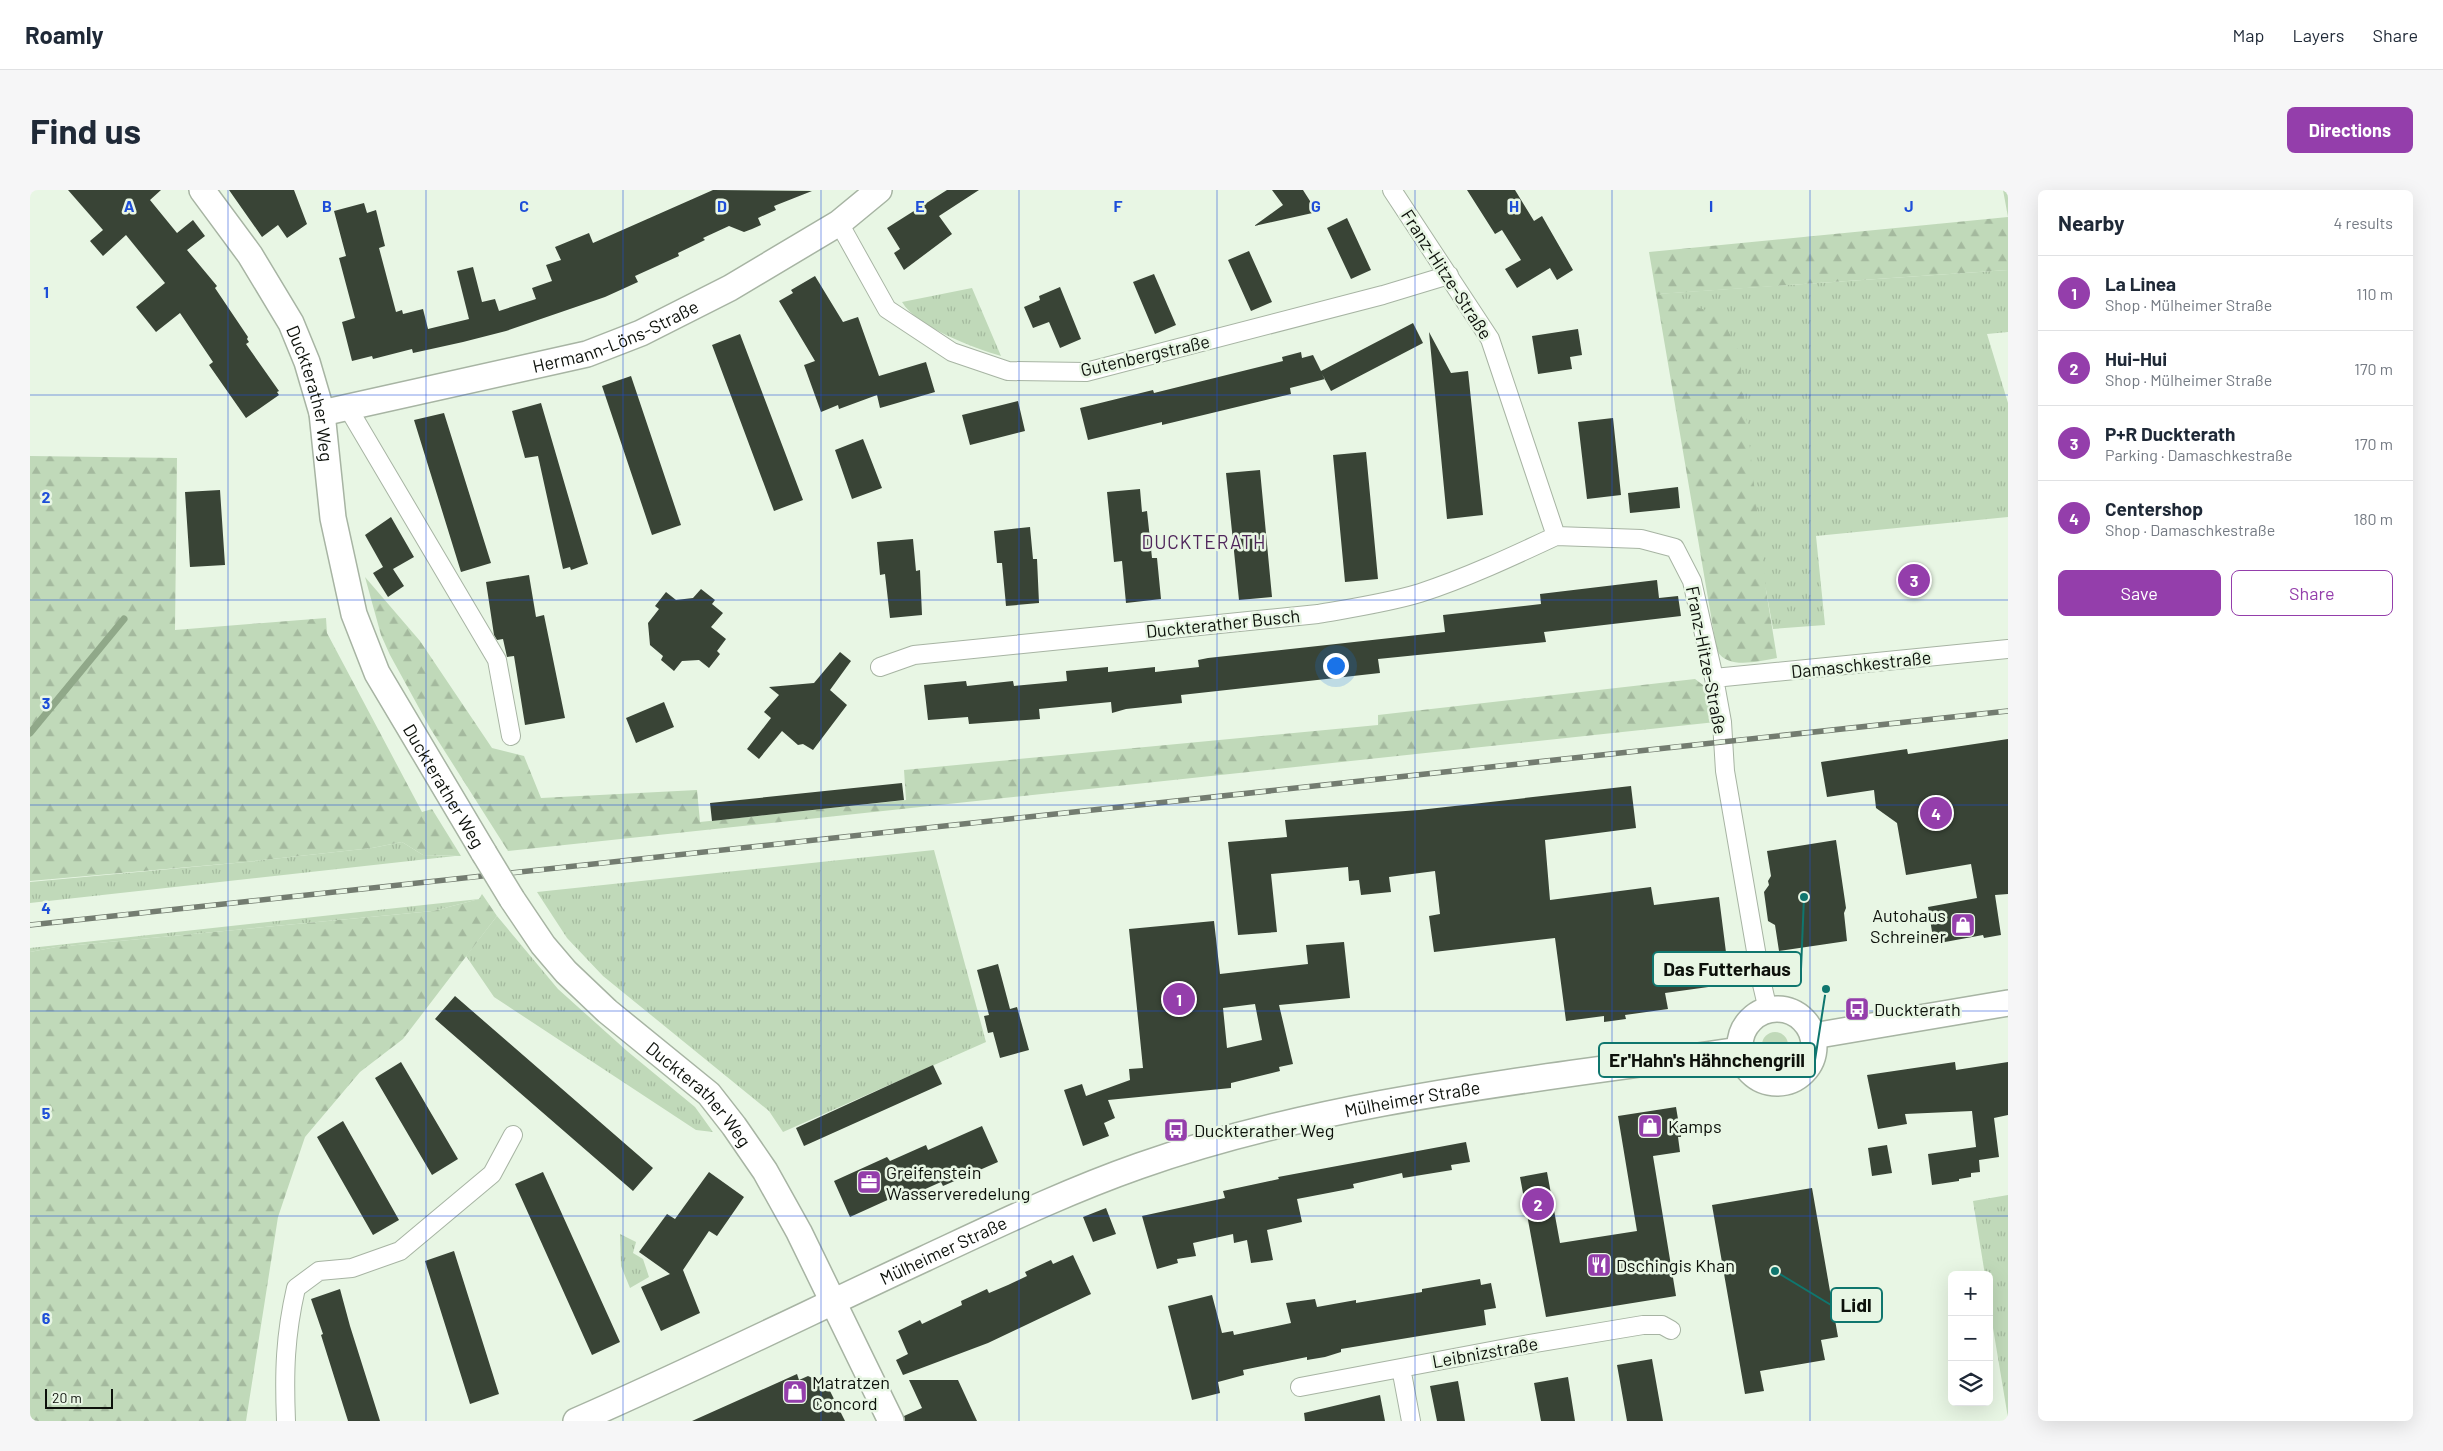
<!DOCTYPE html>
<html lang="en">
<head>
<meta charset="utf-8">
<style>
	:root { --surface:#fff; --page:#f6f6f7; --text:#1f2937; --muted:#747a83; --line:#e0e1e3; --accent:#943eab }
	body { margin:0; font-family:Barlow,sans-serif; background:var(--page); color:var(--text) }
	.controls { position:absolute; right:15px; bottom:15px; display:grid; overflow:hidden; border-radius:8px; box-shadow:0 5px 20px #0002 }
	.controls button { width:45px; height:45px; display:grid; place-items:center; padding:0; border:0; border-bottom:1px solid var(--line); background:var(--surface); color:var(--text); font:25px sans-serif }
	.scale { position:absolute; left:15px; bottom:12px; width:68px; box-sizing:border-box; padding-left:5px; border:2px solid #0d110b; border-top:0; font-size:14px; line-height:18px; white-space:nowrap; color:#0d110b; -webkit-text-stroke:4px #e8f6e4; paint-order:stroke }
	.you { position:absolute; left:1305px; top:475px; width:18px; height:18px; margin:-12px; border:4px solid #fff; border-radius:50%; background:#1a73e8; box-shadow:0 0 0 8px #1a73e833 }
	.badge { display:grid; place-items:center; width:32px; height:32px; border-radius:50%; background:var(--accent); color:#fff; font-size:16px; font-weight:700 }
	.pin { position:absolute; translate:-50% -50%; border:2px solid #fff; box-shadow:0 1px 5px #0006 }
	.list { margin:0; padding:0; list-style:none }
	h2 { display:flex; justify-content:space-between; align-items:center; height:65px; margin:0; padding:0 20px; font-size:21px }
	h2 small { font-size:16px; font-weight:400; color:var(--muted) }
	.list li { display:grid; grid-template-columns:32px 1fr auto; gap:15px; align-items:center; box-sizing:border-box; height:75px; padding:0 20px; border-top:1px solid var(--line) }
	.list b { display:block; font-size:19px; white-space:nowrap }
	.list p { margin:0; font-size:16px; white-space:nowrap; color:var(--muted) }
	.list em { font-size:16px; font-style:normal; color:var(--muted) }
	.actions { display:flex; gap:10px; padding:15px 20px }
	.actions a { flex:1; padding:11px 0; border:1px solid var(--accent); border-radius:8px; text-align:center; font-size:18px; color:var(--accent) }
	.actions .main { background:var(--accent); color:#fff }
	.icon { flex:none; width:28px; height:28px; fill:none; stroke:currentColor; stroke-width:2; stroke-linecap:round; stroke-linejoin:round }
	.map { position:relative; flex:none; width:1978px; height:1231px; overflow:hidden; border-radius:8px }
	header { display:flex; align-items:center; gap:30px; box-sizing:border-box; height:70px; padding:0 25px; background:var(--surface); border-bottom:1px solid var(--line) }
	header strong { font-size:24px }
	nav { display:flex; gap:28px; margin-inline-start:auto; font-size:18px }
	.intro { display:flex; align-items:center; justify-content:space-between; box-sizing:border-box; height:120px; padding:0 30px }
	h1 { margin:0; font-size:35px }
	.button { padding:12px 22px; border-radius:8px; background:var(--accent); color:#fff; font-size:18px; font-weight:700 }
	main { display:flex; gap:30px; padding:0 30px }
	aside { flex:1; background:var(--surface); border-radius:8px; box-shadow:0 5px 20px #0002 }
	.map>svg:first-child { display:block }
	.grass { fill:url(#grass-tufts) }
	.forest { fill:url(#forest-firs) }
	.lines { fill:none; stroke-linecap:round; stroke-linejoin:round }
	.stream { stroke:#90a889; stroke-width:7 }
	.building { fill:#394436; fill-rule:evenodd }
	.street-casing { stroke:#a7b4a3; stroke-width:20 }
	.secondary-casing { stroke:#a7b4a3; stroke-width:28 }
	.street { stroke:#fff; stroke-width:18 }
	.secondary { stroke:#fff; stroke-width:25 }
	.rail-casing { stroke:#737c70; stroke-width:5.5 }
	.rail { stroke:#e8f6e4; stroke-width:4; stroke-dasharray:11; stroke-linecap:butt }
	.secondary-bridge-casing { stroke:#a7b4a3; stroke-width:28; stroke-linecap:butt }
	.secondary-bridge { stroke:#fff; stroke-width:25 }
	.grid { fill:none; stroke:#1d4ed8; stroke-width:1; stroke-opacity:0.55 }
	.labels { text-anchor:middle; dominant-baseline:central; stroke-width:5; stroke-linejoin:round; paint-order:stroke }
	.street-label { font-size:18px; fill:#0d110b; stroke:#e8f6e4 }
	.poi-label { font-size:18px; fill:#0d110b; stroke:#e8f6e4; text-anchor:start }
	.neighbourhood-label { font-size:19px; letter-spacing:1px; fill:#4f265b; stroke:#e8f6e4 }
	.grid-label { font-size:16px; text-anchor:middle; font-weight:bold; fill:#1d4ed8; stroke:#e8f6e4; stroke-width:5; stroke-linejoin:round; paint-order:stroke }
	.leader { fill:none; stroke:#0f766e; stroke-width:2 }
	.callout-dot { fill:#0f766e; stroke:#e8f6e4; stroke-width:2 }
	.callout { fill:#e8f6e4; stroke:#0f766e; stroke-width:2 }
	.callout-label { font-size:19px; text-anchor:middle; font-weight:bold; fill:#0d110b }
</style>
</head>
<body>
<header>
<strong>Roamly</strong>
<nav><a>Map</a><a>Layers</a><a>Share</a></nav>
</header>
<div class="intro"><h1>Find us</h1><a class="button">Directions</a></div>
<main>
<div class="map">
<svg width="1978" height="1231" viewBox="0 0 1978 1231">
	<defs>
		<pattern id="grass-tufts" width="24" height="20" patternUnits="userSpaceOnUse" patternTransform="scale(1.25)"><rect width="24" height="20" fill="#c0d9b9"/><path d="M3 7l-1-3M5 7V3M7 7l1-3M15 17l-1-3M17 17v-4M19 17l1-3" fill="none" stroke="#a4b99e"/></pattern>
		<pattern id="forest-firs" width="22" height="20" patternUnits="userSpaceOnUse" patternTransform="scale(1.25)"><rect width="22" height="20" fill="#c0d9b9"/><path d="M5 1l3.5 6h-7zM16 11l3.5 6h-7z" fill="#a4b99e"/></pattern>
	</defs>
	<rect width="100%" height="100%" fill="#e8f6e4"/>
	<path class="grass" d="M1978,80V142L1957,144L1978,213V327L1786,346L1795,435L1743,439L1736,400L1626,104Z
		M942,98L971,166C944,158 887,137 872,112Z
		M372,652L393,665L425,666L0,713V692L216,672L342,658Z
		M904,660L956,852L753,942L739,921L573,786L537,748L507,702Z
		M449,709L403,721L26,757L0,762V758Z
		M467,726L528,799L597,861L665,917L683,942L666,940L464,807L436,766Z
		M1732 855a13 13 0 1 1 26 0a13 13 0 1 1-26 0Z
		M1978,1005V1228L1959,1114V1085H1955L1943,1011Z
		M590,1044L606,1052L603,1063L613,1069L619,1087L600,1098L591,1076Z"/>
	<path class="forest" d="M1973,0H1978V80L1628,104L1690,125L1709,162L1736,400L1747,468C1728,471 1699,480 1687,461L1619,62L1978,27Z
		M0,266L147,268L145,440L296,428L297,443L392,622L402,619L431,666L393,665L372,652L342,658L216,672L0,691Z
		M335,387L390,451L462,558L494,566L511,608L667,600L670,632L876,610L874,580L1348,535V525L1665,489L1677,498L1686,532L478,661L400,538L360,465L351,445Z
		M452,704L467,726L373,849L330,882L275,947L248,1027L216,1231H0V762L26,757L403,721L449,709Z"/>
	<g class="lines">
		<path class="stream" d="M0,543L94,429"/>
	</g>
	<path class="building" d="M38,0H131L120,10L147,43L163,30L175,46L157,60L187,96L185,98L218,147L217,149L219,152L216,154L249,201L247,202L249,205L216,228L179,175L183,172L150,123L126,142L106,117L135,93L96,45L73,66L60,51L73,40Z
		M199,0H264L277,34L257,48L248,35L232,47Z
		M683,0L782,1L744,16L746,20L728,28L731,35L722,39L714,42L699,36L673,48L675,50L648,63L649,66L605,86L608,92L575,107L476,141L433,152L383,163L382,159L343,169L342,166L322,171L312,132L325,128L309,68L316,66L304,21L334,13L337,23L346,20L355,56L349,58L366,122L372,120L373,124L393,119L398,139L439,129L427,81L443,77L452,112L465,109L469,121L506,109L502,98L522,91L516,75L531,70L525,57L559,43L563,53Z
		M917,0H949L909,26L922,44L874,80L864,63L870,59L857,38Z
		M1242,0H1273L1287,22L1224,36L1253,15Z
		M1437,0H1485L1504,31L1512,26L1543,80L1527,90L1520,78L1487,98L1475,79L1491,70L1472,40L1465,44Z
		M1317,28L1341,80L1321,89L1297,38Z
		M1219,61L1242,112L1221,121L1198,70Z
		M1124,84L1146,135L1125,144L1103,92Z
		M785,86L813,132L828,127L849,186L896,172L905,202L850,218L847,205L809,219L808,215L791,222L774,175L785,171L749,111L763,103L761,100Z
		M1030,97L1051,149L1030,158L1019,132L1003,138L994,117L1010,110L1009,106Z
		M1383,133L1393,153L1301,201L1292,184L1295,189L1260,198L1261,204L1132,235V232L1058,250L1050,218L1123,200L1124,203L1253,171L1252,167L1271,162L1272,168L1283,165L1291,181Z
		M1548,139L1552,165L1540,167L1542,179L1508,184L1502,146Z
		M1399,142L1421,183L1438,181L1453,325L1417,329Z
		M710,144L773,310L744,321L682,155Z
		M601,186L651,335L622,345L572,196Z
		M988,211L995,241L940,255L932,225Z
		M511,213L558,374L541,380L540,377L533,379L508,266L495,268L482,221Z
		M414,223L461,373L431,382L384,230Z
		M1583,228L1591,305L1557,309L1548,232Z
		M833,249L852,298L822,309L805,260Z
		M1336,262L1348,389L1315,392L1303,265Z
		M1230,280L1242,407L1209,410L1196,283Z
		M1648,297L1650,318L1600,323L1598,303Z
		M1110,299L1112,322L1117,321L1122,368H1127L1131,409L1096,413L1092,371L1084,372L1077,302Z
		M190,300L195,375L160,377L155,302Z
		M361,327L384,367L363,379L374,396L358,407L343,383L353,377L335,345Z
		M1000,337L1003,369H1007L1009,413L976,416L972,373H967L964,341Z
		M883,349L886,381L890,380L892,425L860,428L855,384L850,385L847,352Z
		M499,385L506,427L514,425L535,528L495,535L484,466L477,467L473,449L467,450L464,445L456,392Z
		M1627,390L1629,408L1648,406L1651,426L1514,442L1516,452L1348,469L1350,483L1151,505L1152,513L1096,519L1082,523L1081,512L1009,519L1010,529L939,534L938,527L898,530L894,495L936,491L937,496L983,491L984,496L1037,491L1036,481L1078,477V482L1125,477V482L1169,477L1168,470L1178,468L1415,442L1413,425L1511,414L1510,404Z
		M671,399L685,410L682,414L693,423L681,437L696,449L687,461L690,464L679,478L669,470L652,471L644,481L631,470L633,466L620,455L618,433L629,419L625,416L636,402L646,410L663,408Z
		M810,462L821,471L800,500L817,515L783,560L773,554L768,555L752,541L729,569L717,559L741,528L734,522L749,505L739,497L784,493Z
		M634,512L644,537L606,553L596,528Z
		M1978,549V704L1965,705L1971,745L1954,748L1953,745L1904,754L1898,717L1947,708L1941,674L1876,685L1867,633L1846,618L1844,600L1797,607L1791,572L1877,559L1878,564Z
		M872,593L874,610L682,631L680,613Z
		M1601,596L1606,638L1515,650L1520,710L1621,697L1624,715L1689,707L1700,794L1635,803L1638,819L1595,825L1596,829L1574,832V826L1536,831L1525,748L1404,762L1399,726L1410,724L1405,681L1359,687L1361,702L1331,705L1329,690L1319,691L1318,677L1241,684L1247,742L1208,745L1198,652L1257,647L1255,630L1389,620Z
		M1806,650L1816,718L1814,723L1817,751L1749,761L1745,735L1738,731L1734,702L1739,695L1738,691L1741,686L1737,661Z
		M1184,731L1190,784L1278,774L1276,755L1314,752L1320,808L1249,815L1263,874L1249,877L1250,881L1201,893V898L1078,910L1085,928L1074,933L1079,946L1053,956L1034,900L1052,894L1056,906L1100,890L1099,879L1113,878L1099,739ZM1225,814L1232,850L1197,858L1193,818Z
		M968,774L980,819L987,817L999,860L970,868L963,842L958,843L954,826L959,825L947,780Z
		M425,806L623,978L603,1001L405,829Z
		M371,872L428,969L402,985L345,888Z
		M1925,872L1926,880L1978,872V925L1964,928L1969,967L1949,970L1950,982L1941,983V987L1929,989V991L1902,995L1898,964L1946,957L1942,921L1875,924L1877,934L1848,939L1837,885Z
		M903,875L912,894L774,956L766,938Z
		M1646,917L1651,947H1648L1650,962L1623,966L1646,1106L1516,1127L1490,987L1517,982L1530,1053L1607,1041L1588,926Z
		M313,931L369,1030L343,1045L287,947Z
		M952,936L968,972L913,996L911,992L875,1008L873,1003L820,1027L804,991L857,967L860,971L896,955L898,960Z
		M1436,952L1440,972L1421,975L1422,980L1373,988L1372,983L1323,994L1324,998L1267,1009L1272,1032L1237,1040L1243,1070L1221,1073L1217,1050L1204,1053L1203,1044L1163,1053L1166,1066L1147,1069L1148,1073L1127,1079L1112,1026L1195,1008L1193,1001L1249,989L1248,987Z
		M1857,955L1862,983L1842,986L1838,958Z
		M513,982L590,1152L562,1165L485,994Z
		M679,982L714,1007L687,1046L679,1041L653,1080L670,1123L631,1141L611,1097L640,1084L609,1062L637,1024L645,1029Z
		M1782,998L1808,1147L1791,1150L1795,1170L1730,1181L1734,1201L1715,1204L1682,1015Z
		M1076,1018L1086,1044L1063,1052L1053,1027Z
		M424,1061L469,1204L440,1214L395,1071Z
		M1043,1065L1061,1104L958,1153L873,1185L866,1170L878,1164L868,1141L890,1130L892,1134L932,1115L931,1111L957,1099L959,1103L978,1095L997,1086L995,1082L1021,1070L1023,1074Z
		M1450,1089L1451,1095L1461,1093L1466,1118L1454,1120L1456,1135L1311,1159V1162L1295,1167L1277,1170V1167L1213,1180L1214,1185L1188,1192L1190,1203L1162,1210L1138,1116L1182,1105L1192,1143L1203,1141L1204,1145L1261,1133L1256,1113L1285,1109L1287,1117L1326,1110V1113L1392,1102V1099Z
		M310,1099L320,1136L350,1231H318L291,1145L293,1144L281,1109Z
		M1622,1169L1633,1231H1597L1587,1175Z
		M767,1184L769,1190L778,1186L797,1195L815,1231H662Z
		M1538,1187L1545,1231H1511L1504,1193Z
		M879,1190H928L947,1231H875L874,1226L892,1218Z
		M1428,1191L1435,1231H1407L1400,1196Z
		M1350,1205L1355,1231H1275L1274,1223Z"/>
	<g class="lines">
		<defs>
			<path id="street" d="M1362,0L1460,149L1526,346L1611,349L1645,358L1662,391L1684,488L1692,532L1695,581L1731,790L1738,820
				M809,33L857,119L922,162L978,181L1056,182L1353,105L1419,85
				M318,218L467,470L481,546
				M850,477L884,465L1288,424C1322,418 1357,413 1390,403C1436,388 1481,367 1526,346
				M1684,488L1978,459
				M1371,1178L1381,1231
				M1270,1197L1482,1157L1613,1135H1632L1641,1140
				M256,1231C254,1182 255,1146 266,1098L289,1081L322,1078L370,1061L462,984L483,945"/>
			<g id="secondary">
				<path id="s1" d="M172,0L220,65L261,133L277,172L292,223L303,328L324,424L347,483L454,663"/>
				<path id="s2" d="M292,223L557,164L611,143L700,98L809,33L849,0"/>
				<path id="s3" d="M482,709L513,755L536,782L577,821L679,904L704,936L735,981L769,1042L861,1231"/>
				<circle cx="1747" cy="856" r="37"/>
				<path d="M1783,846L1978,813"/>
				<path id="s4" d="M546,1231C663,1180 778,1123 894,1069C965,1036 1035,1002 1109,976C1299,909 1511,889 1710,860"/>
			</g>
		</defs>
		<use href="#street" class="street-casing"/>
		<use href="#secondary" class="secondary-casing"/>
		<use href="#street" class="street"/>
		<use href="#secondary" class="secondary"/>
		<defs>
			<path id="rail" d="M0,735L1978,521"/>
		</defs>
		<use href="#rail" class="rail-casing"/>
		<use href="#rail" class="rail"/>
		<defs>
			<path id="secondary-bridge" d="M454,663L482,709"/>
		</defs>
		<use href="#secondary-bridge" class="secondary-bridge-casing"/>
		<use href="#secondary-bridge" class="secondary-bridge"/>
	</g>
	<path class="grid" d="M198,0V1231M396,0V1231M593,0V1231M791,0V1231M989,0V1231M1187,0V1231M1385,0V1231M1582,0V1231M1780,0V1231M0,205H1978M0,410H1978M0,615H1978M0,821H1978M0,1026H1978"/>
	<defs>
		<symbol id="shop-square" viewBox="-11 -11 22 22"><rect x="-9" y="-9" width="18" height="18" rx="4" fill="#943eab" stroke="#e8f6e4"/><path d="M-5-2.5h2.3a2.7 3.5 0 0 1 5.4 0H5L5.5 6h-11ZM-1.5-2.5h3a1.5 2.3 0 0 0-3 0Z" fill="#fff"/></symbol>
		<symbol id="bus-square" viewBox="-11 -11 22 22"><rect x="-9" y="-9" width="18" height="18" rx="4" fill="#943eab" stroke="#e8f6e4"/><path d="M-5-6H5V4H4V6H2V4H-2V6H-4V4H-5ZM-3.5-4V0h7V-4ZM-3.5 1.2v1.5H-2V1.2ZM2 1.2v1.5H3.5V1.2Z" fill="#fff"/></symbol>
		<symbol id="office-square" viewBox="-11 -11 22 22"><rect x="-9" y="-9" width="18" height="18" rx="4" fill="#943eab" stroke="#e8f6e4"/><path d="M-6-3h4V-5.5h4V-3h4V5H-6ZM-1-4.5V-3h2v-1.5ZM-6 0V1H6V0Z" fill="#fff"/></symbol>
		<symbol id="restaurant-square" viewBox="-11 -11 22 22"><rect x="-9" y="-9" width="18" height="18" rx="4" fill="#943eab" stroke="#e8f6e4"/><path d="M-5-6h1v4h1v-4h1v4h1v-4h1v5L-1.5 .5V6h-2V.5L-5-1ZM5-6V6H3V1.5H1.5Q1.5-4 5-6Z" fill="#fff"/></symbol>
	</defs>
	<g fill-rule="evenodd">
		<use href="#shop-square" x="1919" y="721" width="28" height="28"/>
		<use href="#bus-square" x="1813" y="805" width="28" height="28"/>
		<use href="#shop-square" x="1606" y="922" width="28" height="28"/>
		<use href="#bus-square" x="1132" y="926" width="28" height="28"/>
		<use href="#office-square" x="825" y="978" width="28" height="28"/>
		<use href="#restaurant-square" x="1555" y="1061" width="28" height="28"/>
		<use href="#shop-square" x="751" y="1188" width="28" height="28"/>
	</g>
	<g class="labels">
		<g class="street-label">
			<text transform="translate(1417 84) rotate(57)">Franz-Hitze-Straße</text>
			<text stroke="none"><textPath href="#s2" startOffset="304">Hermann-Löns-Straße</textPath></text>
			<text transform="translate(1115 165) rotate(-13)">Gutenbergstraße</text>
			<text stroke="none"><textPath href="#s1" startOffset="234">Duckterather Weg</textPath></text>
			<text transform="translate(1193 433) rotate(-6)">Duckterather Busch</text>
			<text transform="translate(1677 470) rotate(79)">Franz-Hitze-Straße</text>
			<text transform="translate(1831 474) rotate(-6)">Damaschkestraße</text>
			<text stroke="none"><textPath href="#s1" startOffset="654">Duckterather Weg</textPath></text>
			<text stroke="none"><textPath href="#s3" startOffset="272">Duckterather Weg</textPath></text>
			<text stroke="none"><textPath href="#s4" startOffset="900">Mülheimer Straße</textPath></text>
			<text stroke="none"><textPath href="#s4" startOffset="405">Mülheimer Straße</textPath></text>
			<text transform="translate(1455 1162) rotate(-10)">Leibnizstraße</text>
		</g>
		<g class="poi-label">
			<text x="1916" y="725" text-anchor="end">Autohaus<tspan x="1916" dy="21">Schreiner</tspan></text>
			<text x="1844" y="819">Duckterath</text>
			<text x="1638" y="936">Kamps</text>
			<text x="1164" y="940">Duckterather Weg</text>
			<text x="856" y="982">Greifenstein<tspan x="856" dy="21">Wasserveredelung</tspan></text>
			<text x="1586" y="1075">Dschingis Khan</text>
			<text x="782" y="1192">Matratzen<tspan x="782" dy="21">Concord</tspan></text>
		</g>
		<g class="neighbourhood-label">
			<text x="1174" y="351">DUCKTERATH</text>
		</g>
	</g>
	<g class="grid-label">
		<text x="99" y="22">A</text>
		<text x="297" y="22">B</text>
		<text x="494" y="22">C</text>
		<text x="692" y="22">D</text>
		<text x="890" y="22">E</text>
		<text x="1088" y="22">F</text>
		<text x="1286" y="22">G</text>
		<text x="1484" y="22">H</text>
		<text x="1681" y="22">I</text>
		<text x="1879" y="22">J</text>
		<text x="16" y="108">1</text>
		<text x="16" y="313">2</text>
		<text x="16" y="519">3</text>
		<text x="16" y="724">4</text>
		<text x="16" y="929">5</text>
		<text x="16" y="1134">6</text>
	</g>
	<path class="leader" d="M1774 707L1771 779M1796 799L1785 870M1745 1081L1801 1115"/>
	<g class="callout-dot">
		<circle cx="1774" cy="707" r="5"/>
		<circle cx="1796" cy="799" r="5"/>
		<circle cx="1745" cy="1081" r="5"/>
	</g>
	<g class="callout">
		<rect x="1623" y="762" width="148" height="34" rx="5"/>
		<rect x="1569" y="853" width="216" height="34" rx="5"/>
		<rect x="1801" y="1098" width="51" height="34" rx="5"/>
	</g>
	<g class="callout-label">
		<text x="1697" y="786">Das Futterhaus</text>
		<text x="1677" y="877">Er'Hahn's Hähnchengrill</text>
		<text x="1826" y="1122">Lidl</text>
	</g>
</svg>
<div class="controls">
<button>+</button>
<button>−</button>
<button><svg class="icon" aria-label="layers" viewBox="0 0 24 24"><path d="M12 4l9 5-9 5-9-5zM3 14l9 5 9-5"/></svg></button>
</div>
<div class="scale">20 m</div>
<div class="you"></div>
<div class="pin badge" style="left:1149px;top:809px">1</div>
<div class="pin badge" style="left:1508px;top:1014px">2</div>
<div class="pin badge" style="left:1884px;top:390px">3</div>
<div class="pin badge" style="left:1906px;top:623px">4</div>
</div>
<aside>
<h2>Nearby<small>4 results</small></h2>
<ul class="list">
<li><span class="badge">1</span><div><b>La Linea</b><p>Shop · Mülheimer Straße</p></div><em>110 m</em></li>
<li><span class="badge">2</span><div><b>Hui-Hui</b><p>Shop · Mülheimer Straße</p></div><em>170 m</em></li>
<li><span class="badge">3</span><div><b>P+R Duckterath</b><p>Parking · Damaschkestraße</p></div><em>170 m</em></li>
<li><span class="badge">4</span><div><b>Centershop</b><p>Shop · Damaschkestraße</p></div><em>180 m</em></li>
</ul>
<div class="actions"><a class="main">Save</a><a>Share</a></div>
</aside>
</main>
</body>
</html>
